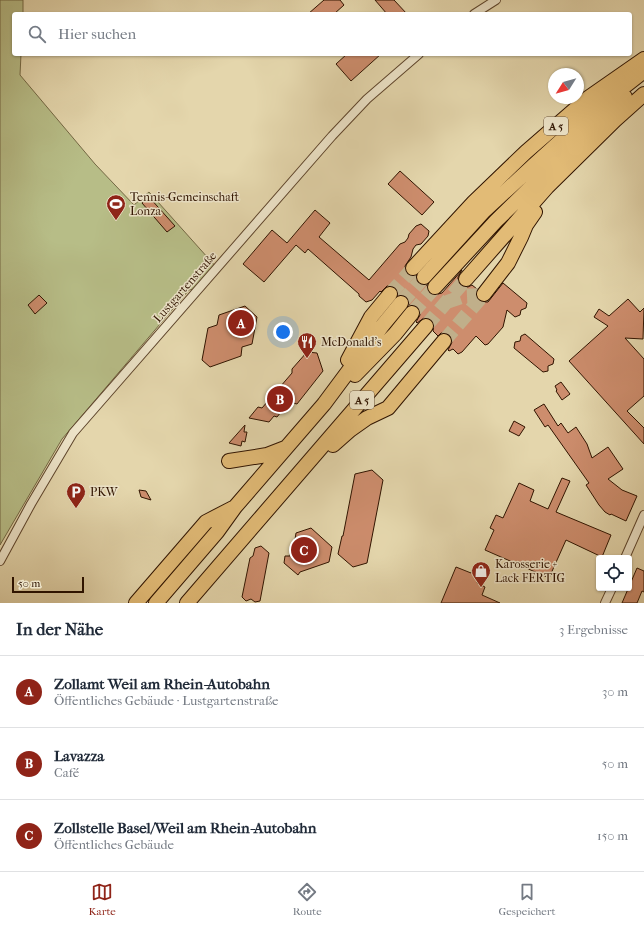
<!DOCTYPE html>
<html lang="de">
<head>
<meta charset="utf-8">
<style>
	:root { --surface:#fff; --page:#f2f2f3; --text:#1f2937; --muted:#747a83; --line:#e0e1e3; --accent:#8f2418 }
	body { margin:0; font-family:"IM FELL French Canon",serif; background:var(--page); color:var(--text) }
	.controls { position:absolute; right:12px; bottom:12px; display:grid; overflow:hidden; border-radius:4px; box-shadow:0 1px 3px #0004 }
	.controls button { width:36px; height:36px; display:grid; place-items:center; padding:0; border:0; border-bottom:1px solid var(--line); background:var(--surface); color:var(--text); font:20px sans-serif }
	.compass { position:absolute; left:548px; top:68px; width:36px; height:36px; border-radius:50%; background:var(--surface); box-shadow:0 1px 3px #0004; rotate:233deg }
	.scale { position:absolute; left:12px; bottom:10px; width:72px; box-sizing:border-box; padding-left:4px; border:2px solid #301400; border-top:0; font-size:11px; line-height:14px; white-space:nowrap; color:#301400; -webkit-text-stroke:3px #ede4c9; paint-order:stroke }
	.you { position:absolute; left:283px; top:332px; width:14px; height:14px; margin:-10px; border:3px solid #fff; border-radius:50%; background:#1a73e8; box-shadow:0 0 0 6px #1a73e833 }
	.badge { display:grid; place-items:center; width:26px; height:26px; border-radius:50%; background:var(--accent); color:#fff; font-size:13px; font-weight:700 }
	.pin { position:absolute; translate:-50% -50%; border:2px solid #fff; box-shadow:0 1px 4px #0006 }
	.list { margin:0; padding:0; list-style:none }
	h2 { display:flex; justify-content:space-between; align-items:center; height:52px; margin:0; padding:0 16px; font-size:17px }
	h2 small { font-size:13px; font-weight:400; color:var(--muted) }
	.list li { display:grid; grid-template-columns:26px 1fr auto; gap:12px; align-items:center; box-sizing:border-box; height:72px; padding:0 16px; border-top:1px solid var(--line) }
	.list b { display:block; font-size:15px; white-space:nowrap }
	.list p { margin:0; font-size:13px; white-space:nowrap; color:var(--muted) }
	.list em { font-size:13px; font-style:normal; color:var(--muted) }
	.icon { flex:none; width:22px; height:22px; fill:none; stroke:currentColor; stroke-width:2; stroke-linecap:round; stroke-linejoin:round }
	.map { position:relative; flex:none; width:644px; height:603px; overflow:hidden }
	.search { position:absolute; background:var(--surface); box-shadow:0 1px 3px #0004; left:12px; right:12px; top:12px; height:44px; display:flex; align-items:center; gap:10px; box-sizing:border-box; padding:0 14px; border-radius:4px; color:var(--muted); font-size:15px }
	.sheet { height:268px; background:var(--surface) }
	nav { display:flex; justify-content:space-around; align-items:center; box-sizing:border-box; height:56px; border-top:1px solid var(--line); background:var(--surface); font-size:11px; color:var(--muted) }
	nav a { display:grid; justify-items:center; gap:2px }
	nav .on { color:var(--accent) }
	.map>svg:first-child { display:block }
	.green { fill:#b7bd87; stroke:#746844 }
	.building { fill:#cd8d6d; stroke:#301400 }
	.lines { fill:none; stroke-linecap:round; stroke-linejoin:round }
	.highway-tunnel { stroke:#c0af8a; stroke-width:14; stroke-dasharray:14 7; stroke-linecap:butt }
	.street-casing { stroke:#5d442b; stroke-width:10 }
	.highway-casing { stroke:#301400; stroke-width:16 }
	.street { stroke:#ede4c9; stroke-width:8 }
	.highway { stroke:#e2bb76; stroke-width:14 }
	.labels { text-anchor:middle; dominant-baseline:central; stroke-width:3; stroke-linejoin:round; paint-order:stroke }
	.shield { fill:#ede4c9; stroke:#69523c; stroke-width:1 }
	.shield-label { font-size:11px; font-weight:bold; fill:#301400 }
	.poi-label { font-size:12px; fill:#301400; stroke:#ede4c9; text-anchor:start }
	.street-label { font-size:12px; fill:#301400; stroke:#ede4c9 }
</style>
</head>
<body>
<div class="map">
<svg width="644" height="603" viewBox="0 0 644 603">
	<rect width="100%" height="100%" fill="#e4d6ac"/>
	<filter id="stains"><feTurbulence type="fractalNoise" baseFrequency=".005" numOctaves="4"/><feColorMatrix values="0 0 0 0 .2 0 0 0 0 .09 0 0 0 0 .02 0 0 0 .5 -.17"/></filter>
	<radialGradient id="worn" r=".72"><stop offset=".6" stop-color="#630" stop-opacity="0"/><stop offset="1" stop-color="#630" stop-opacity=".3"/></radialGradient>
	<path class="green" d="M0,0H23V14H14V54H21L20,75L95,164L134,205L149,192L217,268L200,288L189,290L62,439L0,545Z"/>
	<path class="building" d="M324,0H340L344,5L334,14H308Z
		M375,0H394L407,14H387Z
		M347,54H381L351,81L336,64Z
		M400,171L434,202L422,215L388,184Z
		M149,197L175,226L167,232L142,203Z
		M315,210L330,223L319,237L369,280L400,244L405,242L408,238L409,234L416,226L421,224L429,231L428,236L421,244L416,245L413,249L411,257L405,266V270L408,274L412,276H416V280L419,284L423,285H427V290L430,293L434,295L442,293L462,270L458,277V282L464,287H468L472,285L477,289L476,292V297L479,301L483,302H488L503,283L527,303L526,308L521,310L520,315L515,317L507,310L503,327L488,344L485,345L476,336L462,352L458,354L453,349L449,351L448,350L452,342L450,335L445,333H441L438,336L433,331L434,324L431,319L424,318L417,323L416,322L420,315V310L414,305H409V300L407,297L403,295H398V291L395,287L391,286H387L381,292L380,291L372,300L366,302L359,296V294L308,249L305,253L296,245L264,282L243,264L272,230L287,243Z
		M39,295L47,303L35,314L28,305Z
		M628,299L640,312L644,308L643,339L625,338L644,359V396L627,411L644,428V444L569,361L608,326L594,317L599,309L609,316Z
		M245,306L257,317L252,344L242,347L241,356L210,367L202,360L208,328L217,325L219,315Z
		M525,334L554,359L553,364L548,366V371L543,372L514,348L515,342L520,341L521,336Z
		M307,352L317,353L323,371L297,404L289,402L277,417L274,416L269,422L249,418L258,407L262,408L292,373V369Z
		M561,382L570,394L562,400L556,391L557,390L555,386Z
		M544,404L558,426L561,423L568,433L576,427L587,444L592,458L608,447L623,469L608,479L622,490L637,496L626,521L611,514L610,515L605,512L599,505L586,485L589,483L548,425L545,427L534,410Z
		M514,421L525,427L519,436L509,431Z
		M245,425L244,432H247L245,442L242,441L241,446L229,443Z
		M372,470L383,480L367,563L353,567L338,554L342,536H343L355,474Z
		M562,478L570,481L556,512L611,535L602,557L566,540L549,578L485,550L494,530L490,528L496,515L503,518L519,483L534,490L530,501L548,509Z
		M139,490L146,491L151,500L141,497Z
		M311,528L332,547L329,562L300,572L298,575L284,563L285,556H290L291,551L293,552L296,533Z
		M261,546L269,553L260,601L255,602L251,599L246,601L242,597L250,558L253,556L255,548Z
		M456,567L471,573L473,569L481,572L477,583L485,587L482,595L500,603H441Z
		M637,568L644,571V592L642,591L637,603H622Z"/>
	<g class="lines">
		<path class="highway-tunnel" d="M390,294L413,268
			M447,302L464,296L483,295
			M401,303L424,277
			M412,313L435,287
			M426,326L466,279
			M444,341L484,294"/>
		<defs>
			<path id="street" d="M474,14L496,0
				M625,558L644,515
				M0,561L31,504L73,433L332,136L367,99L419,54
				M605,603L612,588"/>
			<path id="highway" d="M413,268L474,202L526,152L588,98L644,59
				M424,277L484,211L534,165L597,108L644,71
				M466,279L547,187L615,120L644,94
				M435,287L496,221L607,113L625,97
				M484,294L508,263L521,237L526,225L535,212
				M348,360L371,317L390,294
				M355,375L395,334L412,313
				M333,445L350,430L367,418L388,408L444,341
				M229,461L267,455L285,448
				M136,603L206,522L233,508
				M156,603L217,532L235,507L324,404L382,326L401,303
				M187,603L426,326"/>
		</defs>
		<use href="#street" class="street-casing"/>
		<use href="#highway" class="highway-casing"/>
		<use href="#street" class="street"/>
		<use href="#highway" class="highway"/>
	</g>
	<defs>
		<symbol id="stadium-pin" viewBox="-11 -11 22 30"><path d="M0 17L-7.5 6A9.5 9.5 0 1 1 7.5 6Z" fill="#8f2418" stroke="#ede4c9"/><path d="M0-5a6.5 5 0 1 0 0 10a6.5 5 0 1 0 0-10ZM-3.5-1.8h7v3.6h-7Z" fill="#fff"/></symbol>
		<symbol id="restaurant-pin" viewBox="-11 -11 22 30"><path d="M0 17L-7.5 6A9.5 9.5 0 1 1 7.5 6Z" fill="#8f2418" stroke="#ede4c9"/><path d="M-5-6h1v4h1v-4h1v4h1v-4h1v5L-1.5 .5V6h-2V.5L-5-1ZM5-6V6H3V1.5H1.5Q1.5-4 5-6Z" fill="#fff"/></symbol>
		<symbol id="parking-pin" viewBox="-11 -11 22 30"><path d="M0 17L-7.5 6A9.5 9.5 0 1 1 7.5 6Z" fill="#8f2418" stroke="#ede4c9"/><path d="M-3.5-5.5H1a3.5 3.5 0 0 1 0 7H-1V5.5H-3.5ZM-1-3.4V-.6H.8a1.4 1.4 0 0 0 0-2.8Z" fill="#fff"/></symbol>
		<symbol id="shop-pin" viewBox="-11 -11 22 30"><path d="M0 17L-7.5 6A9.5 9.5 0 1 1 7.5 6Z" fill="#8f2418" stroke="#ede4c9"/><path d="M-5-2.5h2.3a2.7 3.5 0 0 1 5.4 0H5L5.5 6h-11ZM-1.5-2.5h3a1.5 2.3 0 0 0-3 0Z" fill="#fff"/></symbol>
	</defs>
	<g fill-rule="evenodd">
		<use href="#stadium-pin" x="105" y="193" width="22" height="30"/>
		<use href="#restaurant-pin" x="296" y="331" width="22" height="30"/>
		<use href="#parking-pin" x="65" y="481" width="22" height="30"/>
		<use href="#shop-pin" x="470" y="560" width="22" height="30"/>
	</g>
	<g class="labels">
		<g class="shield">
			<rect x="544" y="117" width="24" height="18" rx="3"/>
			<rect x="350" y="391" width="24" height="18" rx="3"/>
		</g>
		<g class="shield-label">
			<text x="556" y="126">A 5</text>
			<text x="362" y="400">A 5</text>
		</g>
		<g class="poi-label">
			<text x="130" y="197">Tennis-Gemeinschaft<tspan x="130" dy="14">Lonza</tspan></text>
			<text x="321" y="342">McDonald's</text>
			<text x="90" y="492">PKW</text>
			<text x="495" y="564">Karosserie +<tspan x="495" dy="14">Lack FERTIG</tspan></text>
		</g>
		<g class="street-label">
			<text transform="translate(185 287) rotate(-49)">Lustgartenstraße</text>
		</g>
	</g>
	<rect width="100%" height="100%" filter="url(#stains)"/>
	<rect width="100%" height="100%" fill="url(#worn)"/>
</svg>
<div class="controls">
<button><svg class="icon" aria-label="locate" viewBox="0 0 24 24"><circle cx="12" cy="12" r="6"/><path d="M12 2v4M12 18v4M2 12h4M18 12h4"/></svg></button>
</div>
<svg class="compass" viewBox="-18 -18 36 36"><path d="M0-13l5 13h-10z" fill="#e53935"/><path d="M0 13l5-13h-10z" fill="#747a83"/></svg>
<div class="scale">50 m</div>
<div class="you"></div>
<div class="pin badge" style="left:241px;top:323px">A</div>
<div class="pin badge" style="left:280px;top:399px">B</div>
<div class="pin badge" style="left:304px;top:550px">C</div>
<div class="search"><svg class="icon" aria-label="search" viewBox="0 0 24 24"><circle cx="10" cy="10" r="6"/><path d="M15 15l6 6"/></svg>Hier suchen</div>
</div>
<section class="sheet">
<h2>In der Nähe<small>3 Ergebnisse</small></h2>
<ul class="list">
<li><span class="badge">A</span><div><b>Zollamt Weil am Rhein-Autobahn</b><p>Öffentliches Gebäude · Lustgartenstraße</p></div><em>30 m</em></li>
<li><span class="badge">B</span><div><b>Lavazza</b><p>Café</p></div><em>50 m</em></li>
<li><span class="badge">C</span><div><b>Zollstelle Basel/Weil am Rhein-Autobahn</b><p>Öffentliches Gebäude</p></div><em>150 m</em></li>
</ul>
</section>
<nav>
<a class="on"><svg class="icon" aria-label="map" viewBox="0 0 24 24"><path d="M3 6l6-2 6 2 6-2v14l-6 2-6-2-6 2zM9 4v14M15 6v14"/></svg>Karte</a>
<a><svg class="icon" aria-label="directions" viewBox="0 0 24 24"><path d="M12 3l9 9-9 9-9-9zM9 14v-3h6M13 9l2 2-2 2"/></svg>Route</a>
<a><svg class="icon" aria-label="saved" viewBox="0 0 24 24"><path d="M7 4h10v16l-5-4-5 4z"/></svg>Gespeichert</a>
</nav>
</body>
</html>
